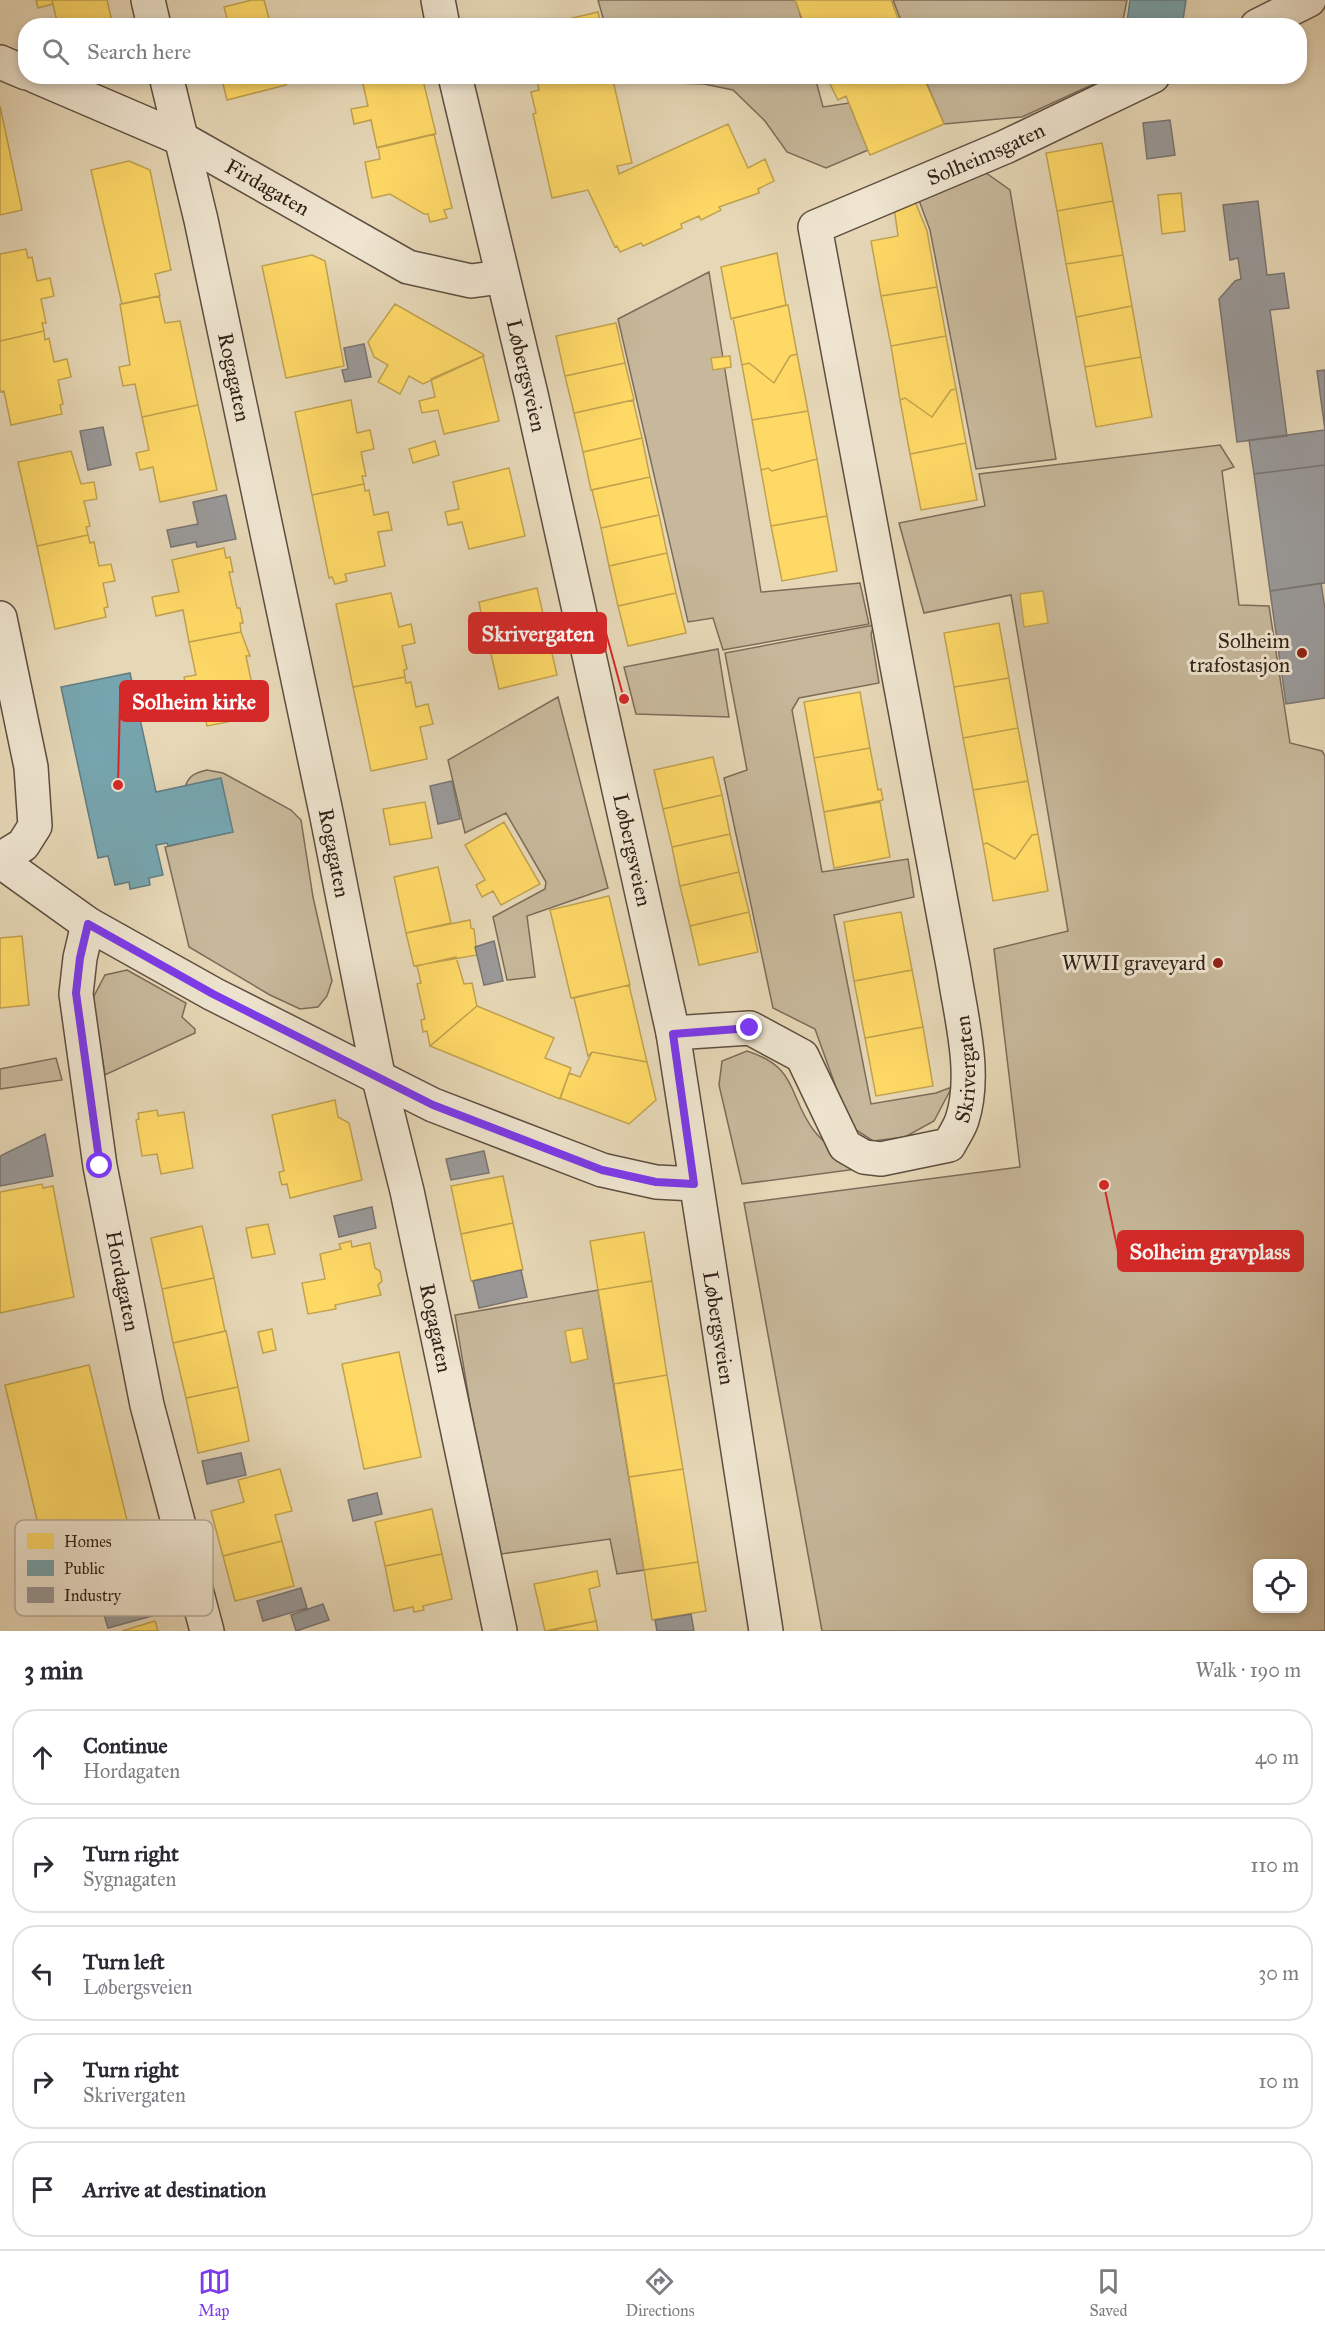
<!DOCTYPE html>
<html lang="en">
<head>
<meta charset="utf-8">
<style>
	:root { --surface:#fff; --page:#f2f2f3; --text:#2b2b33; --muted:#7c7c81; --line:#e1e1e2; --accent:#7c3aed }
	body { margin:0; font-family:"IM FELL Great Primer",serif; background:var(--page); color:var(--text) }
	.controls { position:absolute; right:18px; bottom:18px; display:grid; overflow:hidden; border-radius:12px; box-shadow:0 3px 9px #0003 }
	.controls button { width:54px; height:54px; display:grid; place-items:center; padding:0; border:0; border-bottom:2px solid var(--line); background:var(--surface); color:var(--text); font:30px sans-serif }
	.stop { position:absolute; width:18px; height:18px; margin:-14px; border:4px solid #7c3aed; border-radius:50%; background:#fff }
	.stop.end { background:#7c3aed; border-color:#fff; box-shadow:0 2px 6px #0008 }
	.list { margin:0; padding:0; list-style:none }
	h2 { display:flex; justify-content:space-between; align-items:center; height:78px; margin:0; padding:0 24px; font-size:26px }
	h2 small { font-size:20px; font-weight:400; color:var(--muted) }
	.list li { display:grid; grid-template-columns:39px 1fr auto; gap:18px; align-items:center; box-sizing:border-box; height:96px; margin:0 12px 12px; padding:0 12px; border:2px solid var(--line); border-radius:24px }
	.list b { display:block; font-size:22px; white-space:nowrap }
	.list p { margin:0; font-size:20px; white-space:nowrap; color:var(--muted) }
	.list em { font-size:20px; font-style:normal; color:var(--muted) }
	.icon { flex:none; width:33px; height:33px; fill:none; stroke:currentColor; stroke-width:2; stroke-linecap:round; stroke-linejoin:round }
	.map { position:relative; flex:none; width:1325px; height:1631px; overflow:hidden }
	.search { position:absolute; background:var(--surface); box-shadow:0 3px 9px #0003; left:18px; right:18px; top:18px; height:66px; display:flex; align-items:center; gap:15px; box-sizing:border-box; padding:0 21px; border-radius:24px; color:var(--muted); font-size:22px }
	.sheet { height:618px; background:var(--surface) }
	nav { display:flex; justify-content:space-around; align-items:center; box-sizing:border-box; height:84px; border-top:2px solid var(--line); background:var(--surface); font-size:16px; color:var(--muted) }
	nav a { display:grid; justify-items:center; gap:3px }
	nav .on { color:var(--accent) }
	.map>svg:first-child { display:block }
	.green { fill:#c7b89b; stroke:#7c6c5a; stroke-width:1.5; fill-rule:evenodd }
	.homes { fill:#ffd966; stroke:#c1a24f; stroke-width:1.5 }
	.public { fill:#76a5af; stroke:#617d82; stroke-width:1.5 }
	.industry { fill:#999; stroke:#7a7572; stroke-width:1.5 }
	.lines { fill:none; stroke-linecap:round; stroke-linejoin:round }
	.minor-casing { stroke:#5e4e40; stroke-width:36 }
	.minor { stroke:#efe5d0; stroke-width:33 }
	.route { stroke:#7c3aed; stroke-width:8 }
	.poi-dot { fill:#8f2418; stroke:#efe5d0; stroke-width:2 }
	.labels { text-anchor:middle; dominant-baseline:central; stroke-width:6; stroke-linejoin:round; paint-order:stroke }
	.street-label { font-size:21px; fill:#302118; stroke:#efe5d0 }
	.poi-label { font-size:21px; fill:#302118; stroke:#efe5d0; text-anchor:end }
	.key { fill:#efe5d0; stroke:#b6aa99; stroke-width:1.5 }
	.key-label { font-size:16px; fill:#302118 }
	.leader { fill:none; stroke:#d62828; stroke-width:2 }
	.callout-dot { fill:#d62828; stroke:#efe5d0; stroke-width:2 }
	.callout { fill:#d62828; stroke:#d62828; stroke-width:2 }
	.callout-label { font-size:22px; text-anchor:middle; font-weight:bold; fill:#fff }
</style>
</head>
<body>
<div class="map">
<svg width="1325" height="1631" viewBox="0 0 1325 1631">
	<rect width="100%" height="100%" fill="#e6d7b6"/>
	<filter id="stains"><feTurbulence type="fractalNoise" baseFrequency=".00333" numOctaves="4"/><feColorMatrix values="0 0 0 0 .2 0 0 0 0 .09 0 0 0 0 .02 0 0 0 .5 -.17"/></filter>
	<radialGradient id="worn" r=".72"><stop offset=".6" stop-color="#630" stop-opacity="0"/><stop offset="1" stop-color="#630" stop-opacity=".3"/></radialGradient>
	<path class="green" d="M598,0H796L803,25H605Z
		M893,0H1127L1122,25L903,26Z
		M663,77H815L823,107L849,103L868,150L826,168L787,152L765,121L733,90L704,84L675,83Z
		M924,77H1109L1022,117L944,124Z
		M979,168L1010,190L1056,459L976,469L930,230L917,195Z
		M709,272L761,592L860,583L869,624L723,650L713,618L688,622L618,319Z
		M1220,445L1234,467L1222,471L1239,605L1269,606L1290,743L1322,751L1325,756V1631H822L744,1203L1020,1167L994,949L1068,931L1011,595L924,613L899,523L985,506L979,474ZM1258,1564H1302V1608H1258Z
		M874,625L871,634L879,683L799,698L792,710L822,872L908,859L914,897L834,915L871,1104L936,1093L952,1087L934,1121L905,1137L873,1141L850,1126L815,1029L773,1008L724,778L747,770L725,653Z
		M718,649L729,717L636,714L624,667Z
		M558,697L608,888L527,916L535,977L507,980L493,917L545,889L546,882L506,813L465,833L448,760Z
		M207,770L223,773L291,810L301,820L313,897L332,981L327,996L318,1007L300,1009L270,995L189,947L165,847L232,832L185,787C189,775 195,773 207,770Z
		M127,970L186,1003L182,1017L195,1029V1033L105,1075L93,998L105,975Z
		M747,1051C800,1068 787,1096 815,1132C826,1146 844,1157 857,1169L742,1184L719,1085L722,1061Z
		M56,1058L62,1080L0,1089V1069Z
		M598,1290L644,1570L617,1574L610,1539L501,1554L470,1405L455,1315Z"/>
	<path class="homes" d="M36,0H52L53,4L38,8Z
		M52,0H107L113,26H58Z
		M252,0H264L271,26H229L224,7Z
		M795,0H891L901,26H805Z
		M598,12L601,26H539Z
		M221,76H284L286,85L227,100Z
		M361,76H422L436,134L377,148L371,120L354,124L351,109L368,106Z
		M536,76H612L632,163L617,166L619,174L728,124L748,168L765,159L774,181L758,189L759,193L719,207L721,210L701,220L699,216L681,224L682,228L643,246L641,243L620,252L617,246L615,247L588,190L552,198L533,114L536,113L531,92L539,90Z
		M826,76H923L944,124L870,155L846,96L838,100Z
		M0,106L22,210L0,215Z
		M434,134L452,208L444,210L447,218L430,222L428,214H424L390,194L372,198L365,162L380,159L378,147Z
		M1102,143L1113,201L1057,211L1046,153Z
		M129,161L150,170L171,270L155,274L160,296L122,304L91,170Z
		M1181,193L1185,231L1162,234L1158,195Z
		M914,199L927,231L937,287L881,296L871,241L898,236L894,207Z
		M1113,201L1123,255L1066,264L1057,211Z
		M26,249L28,258L32,257L37,281L50,278L54,296L41,299L46,323H42L44,331L0,341V254Z
		M777,253L786,305L731,319L721,267Z
		M312,255L325,261L344,366L286,378L262,266Z
		M1123,255L1132,306L1076,317L1066,264Z
		M937,287L946,336L891,346L881,296Z
		M159,296L165,323L180,321L198,405L142,417L135,384L123,386L119,367L130,365L120,304Z
		M395,304L483,354L484,356L423,384L409,376L400,394L378,382L388,365L374,357L368,342Z
		M788,305L797,354L790,356L774,383L749,363L742,365L733,318Z
		M1132,306L1141,357L1085,367L1076,317Z
		M616,323L625,363L565,376L556,336Z
		M44,331L45,340L49,338L54,362L67,359L71,377L58,380L63,404L60,405L62,414L11,425L4,391L1,392L0,389V341Z
		M946,336L956,389L951,390L932,417L905,398L900,400L891,346Z
		M797,354L808,411L752,420L742,365L749,363L774,383L790,356Z
		M483,356L499,421L444,434L438,410L422,413L419,401L435,397L431,379Z
		M730,356L731,367L713,370L711,358Z
		M1141,357L1152,417L1096,427L1085,367Z
		M625,363L634,400L574,413L565,376Z
		M956,389L966,443L910,454L900,400L905,398L932,417L951,390Z
		M351,400L357,433L370,430L374,449L361,452L366,476H362L364,484L312,495L295,412Z
		M633,400L642,438L583,452L574,413Z
		M198,405L217,490L160,502L153,467L140,470L136,453L149,450L142,417Z
		M808,411L817,459L772,471L768,468L761,470L752,420Z
		M642,438L650,477L591,490L583,452Z
		M435,441L439,455L413,463L409,449Z
		M966,443L977,500L921,510L910,454Z
		M71,451L81,484L94,482L97,499L84,501L90,526L86,527L88,535L37,546L18,462Z
		M817,459L827,516L771,526L761,470L768,468L772,471Z
		M509,468L525,536L469,549L462,522L448,525L445,512L459,509L453,482Z
		M650,477L659,515L601,528L592,490Z
		M364,484L365,491L369,490L374,515L388,512L392,530L378,532L385,566L345,574L347,581L335,584L332,577L329,578L312,495Z
		M659,515L667,553L609,566L601,528Z
		M827,516L837,571L782,581L771,526Z
		M88,535L90,543L94,542L99,566L111,564L115,581L103,583L108,607L104,608L106,617L55,629L37,546Z
		M224,548L226,558L230,557L233,572H229L237,608H240L243,623H240L241,632L189,642L183,610L156,616L152,597L179,592L172,560Z
		M667,553L676,593L618,606L609,566Z
		M537,588L557,675L499,689L486,632L473,635L469,616L481,613L479,602Z
		M1043,591L1048,623L1024,627L1020,594Z
		M391,593L399,627L411,624L415,643L402,646L407,669L404,670L405,677L353,687L336,604Z
		M676,593L686,633L628,646L618,606Z
		M999,623L1009,678L954,687L944,633Z
		M241,632L250,656H246L253,690L257,689L261,704L256,705L259,716L207,726L200,694L188,696L184,677L196,675L189,642Z
		M405,677L406,683L411,682L416,707L428,704L433,724L420,727L427,759L371,771L353,687Z
		M1009,678L1018,728L963,738L954,687Z
		M860,692L870,748L814,758L804,702Z
		M1018,728L1028,781L973,790L963,738Z
		M870,748L878,790L881,789L883,800L824,812L814,758Z
		M713,757L722,795L663,809L654,770Z
		M1028,781L1038,834L1032,835L1015,859L987,843L983,844L973,790Z
		M722,795L730,834L672,847L663,809Z
		M425,802L432,838L390,845L383,809Z
		M880,802L890,857L834,868L824,812Z
		M504,822L540,884L501,905L493,891L482,897L476,885L485,880L465,845Z
		M730,834L739,872L680,886L672,847Z
		M1038,834L1048,891L993,901L983,844L987,843L1015,859L1032,835Z
		M438,867L451,923L406,933L394,877Z
		M739,872L749,912L690,926L680,886Z
		M609,896L630,985L571,998L550,910Z
		M749,912L758,952L699,965L690,926Z
		M901,912L912,970L854,981L844,922Z
		M470,920L471,928L474,929L477,955L414,966L406,933Z
		M22,936L29,1005L0,1008V938Z
		M456,957L464,984L472,983L477,1006L430,1046L427,1031L423,1032L421,1020L425,1019L417,984L421,983L417,966Z
		M912,970L923,1027L865,1038L854,981Z
		M629,985L647,1062L592,1052L588,1056L574,998Z
		M477,1006L554,1038L545,1058L571,1068L560,1099L430,1046Z
		M923,1027L933,1086L876,1096L865,1038Z
		M592,1052L647,1062L656,1100L629,1124L560,1098L569,1073L580,1077Z
		M335,1100L338,1117L349,1123L362,1180L290,1198L287,1184L282,1185L280,1178L279,1172L284,1171L272,1115Z
		M157,1110L158,1116L184,1112L193,1168L161,1174L157,1154L142,1156L136,1120L139,1119L138,1113Z
		M503,1176L513,1223L461,1234L451,1186Z
		M42,1184L43,1188L53,1186L74,1297L0,1313V1192Z
		M513,1223L523,1270L471,1281L461,1234Z
		M268,1224L275,1254L252,1258L246,1228Z
		M202,1226L214,1278L162,1289L151,1238Z
		M644,1232L652,1281L598,1290L590,1241Z
		M351,1241L352,1247L370,1243L375,1268L380,1271L382,1281L378,1285L381,1295L335,1305L336,1309L308,1314L302,1283L325,1279L320,1254L341,1249L339,1244Z
		M214,1278L225,1331L173,1343L162,1289Z
		M652,1281L667,1375L614,1384L598,1290Z
		M582,1328L588,1359L571,1363L565,1331Z
		M272,1329L276,1350L263,1353L258,1332Z
		M226,1331L238,1387L186,1398L173,1343Z
		M399,1352L421,1457L364,1469L342,1364Z
		M89,1365L134,1549L49,1570L5,1385Z
		M667,1375L683,1469L629,1477L614,1384Z
		M238,1387L249,1441L198,1453L186,1398Z
		M280,1469L292,1511L275,1515L282,1541L223,1556L211,1511L244,1502L238,1480Z
		M683,1469L698,1562L644,1570L629,1477Z
		M432,1509L442,1554L385,1566L375,1522Z
		M282,1541L294,1586L235,1601L223,1556Z
		M442,1554L452,1599L423,1606L424,1610L414,1612L413,1607L394,1611L385,1566Z
		M698,1562L706,1611L652,1620L644,1570Z
		M597,1571L600,1586L589,1589L596,1621L545,1631L534,1584Z
		M155,1621L158,1631H122Z
		M596,1621L598,1631H549Z"/>
	<path class="public" d="M1130,0H1186L1183,20L1169,26H1134V23L1127,22Z
		M130,673L156,792L221,778L233,832L168,846L167,843L156,845L163,875L149,878L150,885L130,889L129,882L115,885L108,856L98,858L61,687Z"/>
	<path class="industry" d="M1170,120L1175,155L1147,159L1143,123Z
		M1258,201L1267,275L1284,273L1289,308L1270,310L1287,436L1237,442L1219,299L1235,281L1241,279L1238,258L1230,260L1223,205Z
		M364,344L371,377L345,382L342,370L348,369L344,348Z
		M1325,370V465L1254,474L1249,440L1325,430L1317,371Z
		M103,427L111,465L88,470L80,431Z
		M1325,465V583L1270,591L1254,474Z
		M226,495L236,539L197,547L196,542L171,547L167,530L198,524L193,502Z
		M1321,583L1325,609V698L1286,704L1270,591Z
		M452,781L460,819L438,824L430,786Z
		M494,941L503,981L484,985L475,947Z
		M45,1134L53,1176L0,1186V1156Z
		M484,1151L489,1173L451,1180L446,1159Z
		M372,1207L376,1228L339,1237L334,1216Z
		M521,1270L527,1297L479,1308L473,1281Z
		M241,1453L246,1475L207,1484L202,1461Z
		M377,1493L382,1514L353,1521L348,1500Z
		M301,1588L307,1608L263,1621L257,1601Z
		M145,1595L152,1616L108,1628L102,1608Z
		M323,1604L329,1620L296,1631L291,1615Z
		M691,1614L694,1631H657L655,1620Z"/>
	<g class="lines">
		<defs>
			<g id="minor">
				<path d="M148,0L154,26"/>
				<path d="M438,0L443,26"/>
				<path d="M1257,26L1309,0"/>
				<path d="M0,62L26,73"/>
				<path id="s1" d="M35,76L182,139L408,267L471,281L501,277"/>
				<path id="s2" d="M166,76L201,220L327,817L378,1075L407,1191L500,1631"/>
				<path id="s3" d="M455,76L531,394L673,1033L766,1631"/>
				<path d="M0,618L31,767L35,826L23,845L0,859"/>
				<path d="M0,861L88,924L213,994L433,1105L602,1170L656,1182L695,1184"/>
				<path id="s4" d="M88,924L80,958L76,994L100,1166L147,1405L207,1631"/>
				<path id="s5" d="M673,1033L750,1028L802,1056L845,1146L864,1157L881,1159L949,1145C953,1137 959,1129 962,1120C977,1074 961,1018 954,971L815,227L1005,147L1153,76"/>
			</g>
		</defs>
		<use href="#minor" class="minor-casing"/>
		<use href="#minor" class="minor"/>
	</g>
	<g class="lines">
		<path class="route" d="M100,1166L76,993L80,958L88,924L213,994L433,1105L602,1170L656,1182L694,1184L673,1034L750,1028"/>
	</g>
	<g class="poi-dot">
		<circle cx="1302" cy="653" r="6"/>
		<circle cx="1218" cy="963" r="6"/>
	</g>
	<g class="labels">
		<g class="street-label">
			<text stroke="none"><textPath href="#s5" startOffset="1466">Solheimsgaten</textPath></text>
			<text stroke="none"><textPath href="#s1" startOffset="258">Firdagaten</textPath></text>
			<text stroke="none"><textPath href="#s3" startOffset="308">Løbergsveien</textPath></text>
			<text stroke="none"><textPath href="#s2" startOffset="309">Rogagaten</textPath></text>
			<text stroke="none"><textPath href="#s3" startOffset="794">Løbergsveien</textPath></text>
			<text stroke="none"><textPath href="#s2" startOffset="795">Rogagaten</textPath></text>
			<text stroke="none"><textPath href="#s5" startOffset="424">Skrivergaten</textPath></text>
			<text stroke="none"><textPath href="#s4" startOffset="362">Hordagaten</textPath></text>
			<text stroke="none"><textPath href="#s3" startOffset="1280">Løbergsveien</textPath></text>
			<text stroke="none"><textPath href="#s2" startOffset="1281">Rogagaten</textPath></text>
		</g>
		<g class="poi-label">
			<text x="1290" y="641">Solheim<tspan x="1290" dy="24">trafostasjon</tspan></text>
			<text x="1206" y="963">WWII graveyard</text>
		</g>
	</g>
	<rect x="15" y="1520" width="198" height="96" rx="9" class="key"/>
	<rect x="27" y="1533" width="27" height="16" fill="#ffd966"/>
	<rect x="27" y="1560" width="27" height="16" fill="#76a5af"/>
	<rect x="27" y="1587" width="27" height="16" fill="#999"/>
	<g class="key-label">
		<text x="64" y="1547">Homes</text>
		<text x="64" y="1574">Public</text>
		<text x="64" y="1601">Industry</text>
	</g>
	<path class="leader" d="M624 699L606 633M118 785L120 701M1104 1185L1118 1251"/>
	<g class="callout-dot">
		<circle cx="624" cy="699" r="6"/>
		<circle cx="118" cy="785" r="6"/>
		<circle cx="1104" cy="1185" r="6"/>
	</g>
	<g class="callout">
		<rect x="469" y="613" width="137" height="40" rx="6"/>
		<rect x="120" y="681" width="148" height="40" rx="6"/>
		<rect x="1118" y="1231" width="185" height="40" rx="6"/>
	</g>
	<g class="callout-label">
		<text x="538" y="641">Skrivergaten</text>
		<text x="194" y="709">Solheim kirke</text>
		<text x="1210" y="1259">Solheim gravplass</text>
	</g>
	<rect width="100%" height="100%" filter="url(#stains)"/>
	<rect width="100%" height="100%" fill="url(#worn)"/>
</svg>
<div class="controls">
<button><svg class="icon" aria-label="locate" viewBox="0 0 24 24"><circle cx="12" cy="12" r="6"/><path d="M12 2v4M12 18v4M2 12h4M18 12h4"/></svg></button>
</div>
<div class="stop" style="left:100px;top:1166px"></div>
<div class="stop end" style="left:750px;top:1028px"></div>
<div class="search"><svg class="icon" aria-label="search" viewBox="0 0 24 24"><circle cx="10" cy="10" r="6"/><path d="M15 15l6 6"/></svg>Search here</div>
</div>
<section class="sheet">
<h2>3 min<small>Walk · 190 m</small></h2>
<ul class="list">
<li><svg class="icon" aria-label="ahead" viewBox="0 0 24 24"><path d="M12 20V5M6 11l6-6 6 6"/></svg><div><b>Continue</b><p>Hordagaten</p></div><em>40 m</em></li>
<li><svg class="icon" aria-label="right" viewBox="0 0 24 24"><path d="M7 20v-9h11M14 6l5 5-5 5"/></svg><div><b>Turn right</b><p>Sygnagaten</p></div><em>110 m</em></li>
<li><svg class="icon" aria-label="left" viewBox="0 0 24 24"><path d="M17 20v-9H6M10 6l-5 5 5 5"/></svg><div><b>Turn left</b><p>Løbergsveien</p></div><em>30 m</em></li>
<li><svg class="icon" aria-label="right" viewBox="0 0 24 24"><path d="M7 20v-9h11M14 6l5 5-5 5"/></svg><div><b>Turn right</b><p>Skrivergaten</p></div><em>10 m</em></li>
<li><svg class="icon" aria-label="arrive" viewBox="0 0 24 24"><path d="M6 21V4h12l-3 4 3 4H6"/></svg><div><b>Arrive at destination</b></div></li>
</ul>
</section>
<nav>
<a class="on"><svg class="icon" aria-label="map" viewBox="0 0 24 24"><path d="M3 6l6-2 6 2 6-2v14l-6 2-6-2-6 2zM9 4v14M15 6v14"/></svg>Map</a>
<a><svg class="icon" aria-label="directions" viewBox="0 0 24 24"><path d="M12 3l9 9-9 9-9-9zM9 14v-3h6M13 9l2 2-2 2"/></svg>Directions</a>
<a><svg class="icon" aria-label="saved" viewBox="0 0 24 24"><path d="M7 4h10v16l-5-4-5 4z"/></svg>Saved</a>
</nav>
</body>
</html>
